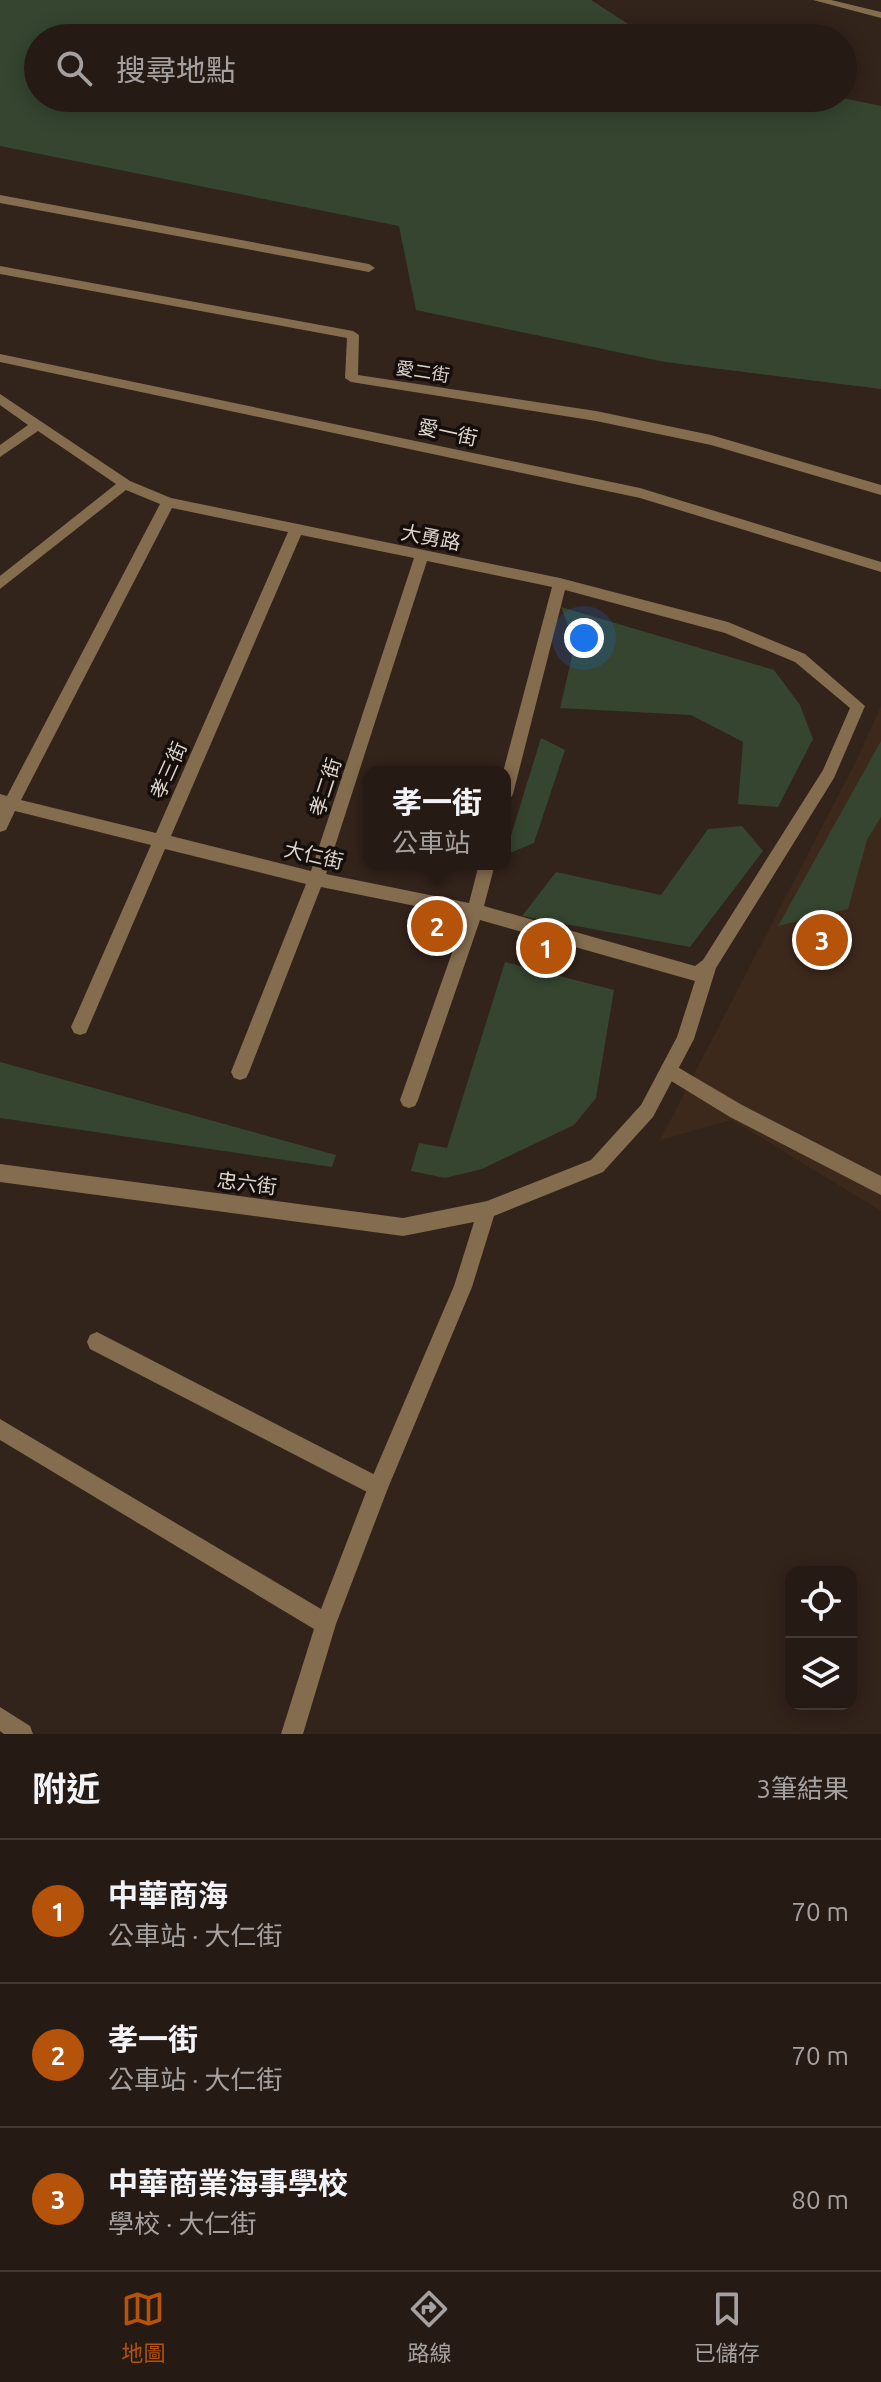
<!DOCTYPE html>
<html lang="zh-TW">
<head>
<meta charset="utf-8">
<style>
	:root { --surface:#261a14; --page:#2e231d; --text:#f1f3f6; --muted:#a4a1a0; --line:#423834; --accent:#b45309 }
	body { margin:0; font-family:Ubuntu,"Noto Sans TC",sans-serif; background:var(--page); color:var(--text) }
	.controls { position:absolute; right:24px; bottom:24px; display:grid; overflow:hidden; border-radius:16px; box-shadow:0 4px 20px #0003 }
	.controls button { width:72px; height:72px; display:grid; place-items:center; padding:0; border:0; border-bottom:2px solid var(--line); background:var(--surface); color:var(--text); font:40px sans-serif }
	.you { position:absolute; left:584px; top:638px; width:28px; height:28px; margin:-20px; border:6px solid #fff; border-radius:50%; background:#1a73e8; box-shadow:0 0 0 12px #1a73e833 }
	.badge { display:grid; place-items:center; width:52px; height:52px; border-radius:50%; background:var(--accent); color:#fff; font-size:26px; font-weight:700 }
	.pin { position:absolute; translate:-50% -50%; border:4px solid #fff; box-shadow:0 2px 8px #0006 }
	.popup { position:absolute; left:363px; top:766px; width:148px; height:104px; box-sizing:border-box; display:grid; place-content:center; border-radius:16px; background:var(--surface); filter:drop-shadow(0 2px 6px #0005); font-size:26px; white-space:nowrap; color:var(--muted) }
	.popup b { font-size:30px; color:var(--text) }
	.popup::after { content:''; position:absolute; left:50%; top:100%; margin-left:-16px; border:16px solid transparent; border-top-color:var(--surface) }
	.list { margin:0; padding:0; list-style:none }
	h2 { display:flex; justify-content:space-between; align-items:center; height:104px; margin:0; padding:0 32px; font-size:34px }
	h2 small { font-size:26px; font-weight:400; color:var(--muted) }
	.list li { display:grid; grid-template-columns:52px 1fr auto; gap:24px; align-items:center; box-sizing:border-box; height:144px; padding:0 32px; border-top:2px solid var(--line) }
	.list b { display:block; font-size:30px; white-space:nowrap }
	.list p { margin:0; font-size:26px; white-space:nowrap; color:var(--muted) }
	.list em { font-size:26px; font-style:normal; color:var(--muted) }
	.icon { flex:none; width:44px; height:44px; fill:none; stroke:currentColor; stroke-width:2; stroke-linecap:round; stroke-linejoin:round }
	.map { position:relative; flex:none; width:881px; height:1734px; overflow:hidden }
	.search { position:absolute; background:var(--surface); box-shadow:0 4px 20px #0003; left:24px; right:24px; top:24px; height:88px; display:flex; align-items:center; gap:20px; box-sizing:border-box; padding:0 28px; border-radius:44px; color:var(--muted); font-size:30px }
	.sheet { height:536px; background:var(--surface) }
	nav { display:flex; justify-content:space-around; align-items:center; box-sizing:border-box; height:112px; border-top:2px solid var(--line); background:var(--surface); font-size:22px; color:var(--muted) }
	nav a { display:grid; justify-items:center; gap:4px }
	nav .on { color:var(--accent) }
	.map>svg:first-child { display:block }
	.built { fill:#3d281c }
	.green { fill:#354530 }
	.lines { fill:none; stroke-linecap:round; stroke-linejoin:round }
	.service { fill:#846c4e; fill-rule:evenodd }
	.minor { fill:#846c4e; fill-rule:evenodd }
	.labels { text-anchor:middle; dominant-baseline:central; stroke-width:7; stroke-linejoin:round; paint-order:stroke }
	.far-street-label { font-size:18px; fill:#ded4ce; stroke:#150e0a }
	.street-label { font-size:20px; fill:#ded4ce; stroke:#150e0a }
</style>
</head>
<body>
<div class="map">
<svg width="881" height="1734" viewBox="0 0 881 1734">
	<rect width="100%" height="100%" fill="#32231b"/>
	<path class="built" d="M881,706V1211L732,1120L660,1140L857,759Z"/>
	<path class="green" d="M0,0H591L650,38H38V98H843L881,106V389L665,362L416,310L399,226L0,146Z
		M561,607L774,670L800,705L813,739L778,807L738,804L743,742L691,715L560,708L575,644Z
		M541,738L565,750L534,843L505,855Z
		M881,741V817L867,840L848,909L778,926Z
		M742,826L763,851L690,947L522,916L556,872L661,895L708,829Z
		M505,962L614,990L596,1098L574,1125L482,1169L445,1178L411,1171L419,1143L447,1148Z
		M0,1062L336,1155L332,1167L0,1118Z"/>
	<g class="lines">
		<path class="service" d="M813,0H831L881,12V18Z
			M669,1062L742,1105L881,1176V1195L730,1117L663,1076L660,1070L663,1064Z
			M97,1332L385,1480L388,1487L385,1494L378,1497L371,1494L90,1349L87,1342L90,1335Z"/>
		<path class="minor" d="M0,195L369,264L375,268L369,272L0,203Z
			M0,266L353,331L359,335L358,375L596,411L711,435L881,485V495L711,445L596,421L351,382L345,378L347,338L0,274Z
			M0,354L640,488L881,562V572L640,498L0,362Z
			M0,394L130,481L171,498L560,578L728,622L805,654L865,706L834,778L716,968L694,1039L653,1117L603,1172L494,1216L472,1287L388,1488L336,1624L303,1734H281L314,1629L0,1440V1419L321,1609L368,1487L454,1286L474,1222L403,1236L0,1182V1164L403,1218L487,1201L591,1160L641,1105L677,1037L695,981L480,920L418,1100L415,1106L409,1108L403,1106L400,1100L465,916L321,887L249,1072L246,1078L240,1080L234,1078L231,1072L306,884L165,849L86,1033L80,1035L74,1033L71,1027L151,845L15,811L6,830L0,832V794L7,796L160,504L126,490L0,589V576L116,484L38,431L0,457V445L28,425L0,405ZM172,508L288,532L156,833L21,800ZM301,535L414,558L311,871L171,836ZM427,561L552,587L503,772L505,801L510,799L513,794L565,590L725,633L795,662L850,708L823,770L703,960L695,966L484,906L495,864H479L469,903L326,874Z
			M0,1707L30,1726L33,1734H4L0,1731Z"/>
	</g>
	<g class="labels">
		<g class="far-street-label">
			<text transform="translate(423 371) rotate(9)">愛二街</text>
		</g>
		<g class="street-label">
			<text transform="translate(448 432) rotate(12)">愛一街</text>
			<text transform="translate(431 537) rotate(11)">大勇路</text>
			<text transform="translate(168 770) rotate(-66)">孝三街</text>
			<text transform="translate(325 787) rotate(-72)">孝二街</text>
			<text transform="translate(314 855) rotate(13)">大仁街</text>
			<text transform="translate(247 1183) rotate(7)">忠六街</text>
		</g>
	</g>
</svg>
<div class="controls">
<button><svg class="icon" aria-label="locate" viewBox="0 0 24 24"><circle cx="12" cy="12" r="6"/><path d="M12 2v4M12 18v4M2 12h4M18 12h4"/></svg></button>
<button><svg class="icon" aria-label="layers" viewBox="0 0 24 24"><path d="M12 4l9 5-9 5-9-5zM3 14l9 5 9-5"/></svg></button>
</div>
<div class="you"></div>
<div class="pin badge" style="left:546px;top:948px">1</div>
<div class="pin badge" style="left:437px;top:926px">2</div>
<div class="popup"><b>孝一街</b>公車站</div>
<div class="pin badge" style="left:822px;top:940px">3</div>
<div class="search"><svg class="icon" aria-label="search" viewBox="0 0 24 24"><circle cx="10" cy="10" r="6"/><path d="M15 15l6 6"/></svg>搜尋地點</div>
</div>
<section class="sheet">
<h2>附近<small>3筆結果</small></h2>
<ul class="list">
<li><span class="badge">1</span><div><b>中華商海</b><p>公車站 · 大仁街</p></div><em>70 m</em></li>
<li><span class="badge">2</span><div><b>孝一街</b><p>公車站 · 大仁街</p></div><em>70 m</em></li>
<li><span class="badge">3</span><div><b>中華商業海事學校</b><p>學校 · 大仁街</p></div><em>80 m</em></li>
</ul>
</section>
<nav>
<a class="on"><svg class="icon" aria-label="map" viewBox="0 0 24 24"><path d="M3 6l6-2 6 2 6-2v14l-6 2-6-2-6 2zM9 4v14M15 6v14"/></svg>地圖</a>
<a><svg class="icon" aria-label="directions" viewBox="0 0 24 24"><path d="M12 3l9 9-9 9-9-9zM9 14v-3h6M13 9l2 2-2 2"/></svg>路線</a>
<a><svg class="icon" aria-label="saved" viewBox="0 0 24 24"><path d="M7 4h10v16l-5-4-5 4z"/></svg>已儲存</a>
</nav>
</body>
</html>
